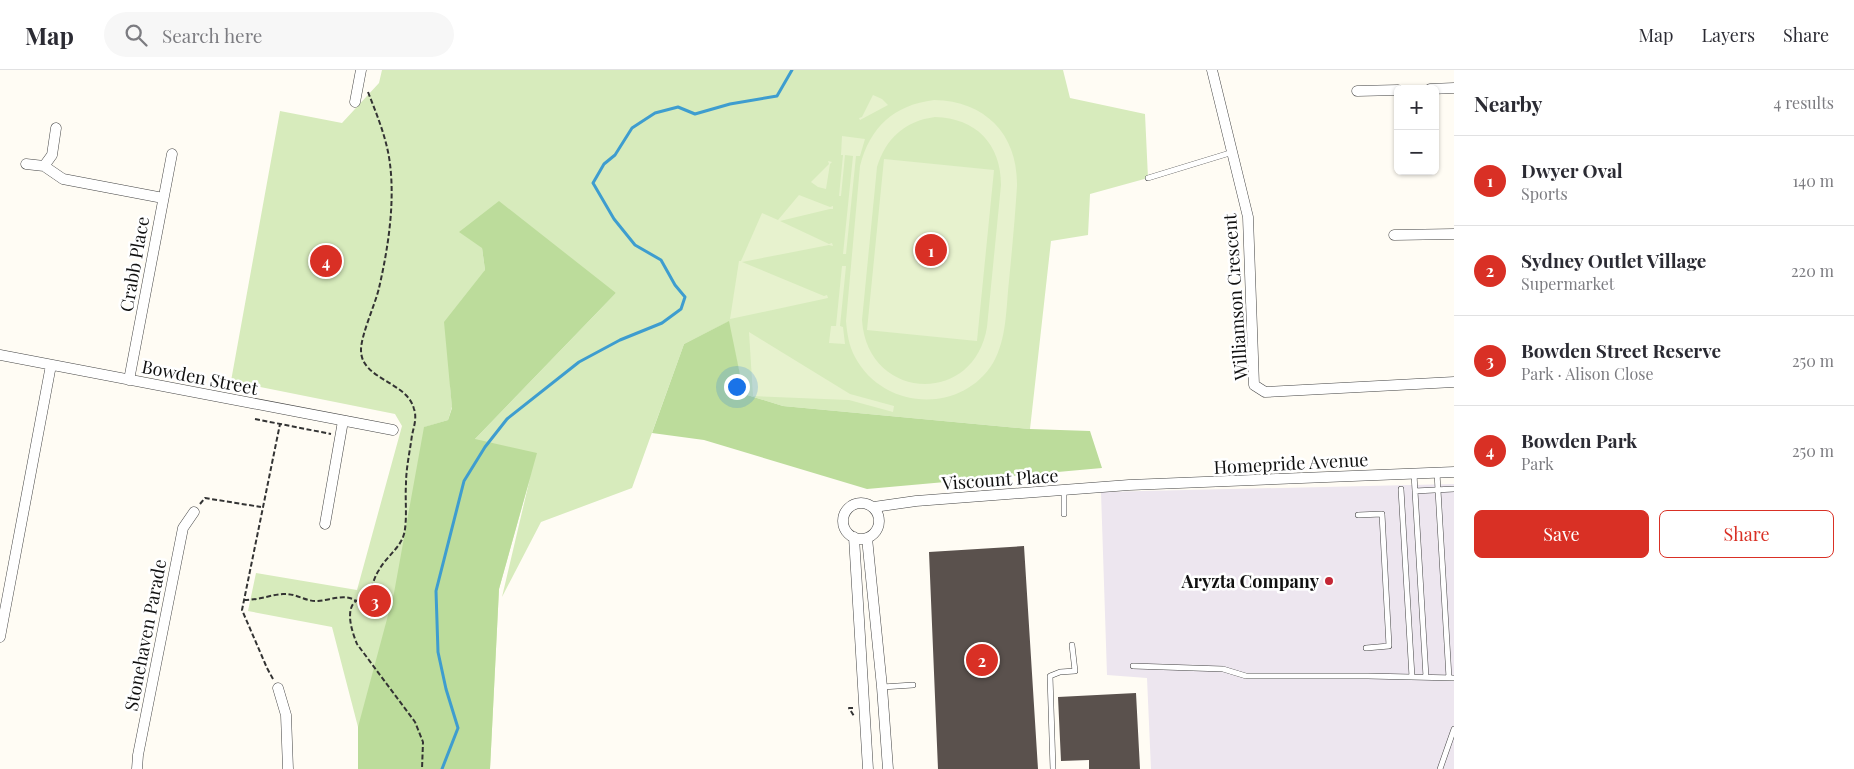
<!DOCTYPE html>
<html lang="en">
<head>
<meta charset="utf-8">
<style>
	:root { --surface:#fff; --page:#f7f7f7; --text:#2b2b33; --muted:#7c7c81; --line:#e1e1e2; --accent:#d93025 }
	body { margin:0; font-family:"Playfair Display",serif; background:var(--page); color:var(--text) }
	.controls { position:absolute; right:15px; top:15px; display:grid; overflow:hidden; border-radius:8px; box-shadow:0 1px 4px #0004 }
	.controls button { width:45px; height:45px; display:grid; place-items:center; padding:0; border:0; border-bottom:1px solid var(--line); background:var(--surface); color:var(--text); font:25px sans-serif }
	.you { position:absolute; left:736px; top:316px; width:18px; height:18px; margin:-12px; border:4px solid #fff; border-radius:50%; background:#1a73e8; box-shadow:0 0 0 8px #1a73e833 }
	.badge { display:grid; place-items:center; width:32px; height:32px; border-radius:50%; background:var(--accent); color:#fff; font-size:16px; font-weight:700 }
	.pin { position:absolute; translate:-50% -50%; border:2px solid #fff; box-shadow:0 1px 5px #0006 }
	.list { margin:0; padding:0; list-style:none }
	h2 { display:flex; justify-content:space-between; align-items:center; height:65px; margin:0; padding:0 20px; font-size:21px }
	h2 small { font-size:16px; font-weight:400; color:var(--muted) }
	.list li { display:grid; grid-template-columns:32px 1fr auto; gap:15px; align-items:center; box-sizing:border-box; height:90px; padding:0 20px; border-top:1px solid var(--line) }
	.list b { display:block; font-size:19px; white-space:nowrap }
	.list p { margin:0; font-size:16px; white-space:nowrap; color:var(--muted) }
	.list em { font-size:16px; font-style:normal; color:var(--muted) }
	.actions { display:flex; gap:10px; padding:15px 20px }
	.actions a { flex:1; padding:11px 0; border:1px solid var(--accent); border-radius:8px; text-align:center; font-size:18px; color:var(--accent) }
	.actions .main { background:var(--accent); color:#fff }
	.icon { flex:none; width:28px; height:28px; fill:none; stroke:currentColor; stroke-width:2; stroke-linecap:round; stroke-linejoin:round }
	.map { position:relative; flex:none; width:1454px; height:699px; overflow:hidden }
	header { display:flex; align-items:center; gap:30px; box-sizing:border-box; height:70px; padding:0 25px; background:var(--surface); border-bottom:1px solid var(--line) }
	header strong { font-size:24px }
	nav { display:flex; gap:28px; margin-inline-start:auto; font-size:18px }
	.search { width:350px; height:45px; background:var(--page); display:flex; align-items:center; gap:12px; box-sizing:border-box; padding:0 18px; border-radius:28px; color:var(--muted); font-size:19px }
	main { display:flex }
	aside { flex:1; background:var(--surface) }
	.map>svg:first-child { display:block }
	.industrial { fill:#ede6ef }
	.green { fill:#d7ebbc; fill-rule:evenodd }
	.forest { fill:#bcdc9b }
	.pitch { fill:#e7f2ce; fill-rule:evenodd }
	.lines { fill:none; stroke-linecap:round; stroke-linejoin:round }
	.stream { stroke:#3e9dcf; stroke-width:3 }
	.building { fill:#5a514d }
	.lane-casing { stroke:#444; stroke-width:6 }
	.street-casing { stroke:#444; stroke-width:11 }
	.path { stroke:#333; stroke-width:2; stroke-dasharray:5 2.5; stroke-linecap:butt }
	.lane { stroke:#fff; stroke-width:5 }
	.street { stroke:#fff; stroke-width:10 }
	.poi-dot { fill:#c42635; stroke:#fff; stroke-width:2 }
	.labels { text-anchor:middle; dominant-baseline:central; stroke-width:5; stroke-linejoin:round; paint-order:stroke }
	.street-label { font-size:18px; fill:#111; stroke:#fff }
	.poi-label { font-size:18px; font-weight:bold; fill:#111; stroke:#fff; text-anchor:end }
</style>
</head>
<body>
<header>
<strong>Map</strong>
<div class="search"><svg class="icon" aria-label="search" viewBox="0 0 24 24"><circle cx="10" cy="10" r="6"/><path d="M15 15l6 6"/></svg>Search here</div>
<nav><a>Map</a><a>Layers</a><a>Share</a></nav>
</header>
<main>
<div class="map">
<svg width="1454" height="699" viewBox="0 0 1454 699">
	<rect width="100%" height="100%" fill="#fffcf4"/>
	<path class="industrial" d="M1454,414V699H1151L1147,608L1107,605L1101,422Z"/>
	<path class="green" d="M382,0H1063L1070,28L1145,44L1148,108L1090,124L1088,165L1051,171L1030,359L783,336L744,324L728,252L684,274L632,418L541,452L502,527L530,408L499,519L490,699H358V657L332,557L248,541L256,503L357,520L402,356L395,344L231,311L280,41L342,53L379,13ZM482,178L616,223L475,369L425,357L448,350L452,337L450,315L485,200Z"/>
	<path class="forest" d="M499,131L616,223L475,369L537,383L499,519L490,699H358V657L394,523L424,357L448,350L452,338L444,252L485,200L482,178L459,162Z
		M729,251L744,324L783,336L1030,359L1090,361L1102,398L867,419L704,370L652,363L684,274Z"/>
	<path class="pitch" d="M873,25L882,29L888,35L860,50L859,48L862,47Z
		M934,30C986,31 1018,65 1017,116C1015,148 1012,180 1009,211C1006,238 1007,269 993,293C961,345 883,340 855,287C849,276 847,263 846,251L860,96C870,57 894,35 934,30ZM935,47C976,48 1001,74 1001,115L987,257C974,337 867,331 862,250L877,97C886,68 905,51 935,47Z
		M842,66L865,69L860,86H856L846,184H843L853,86L845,85L841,126H839L843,85H841Z
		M884,89L994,100L977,271L867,260Z
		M828,91L832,92L830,94L826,119L818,117L811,112L829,94Z
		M799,125L830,137L833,136V139H830L780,151L829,174L832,173L833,176L829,175L742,192L824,226L827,225L828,228L730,249L739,191H741L762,143L778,150Z
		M842,196H846L840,256L843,257L845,274L829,273L831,256H836Z
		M749,262L850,324L894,336L893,342L849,330L753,326Z"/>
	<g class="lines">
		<path class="stream" d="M442,699L458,658L446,619L438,582L436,521L464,411L485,377L507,349L579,292L620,270L662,253L681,239L685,227L675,215L661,190L635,175L614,149L593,113L604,94L615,85L632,58L655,43L678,37L695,44L730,34L777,26L792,0"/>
	</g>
	<path class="building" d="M1024,476L1038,699H938L929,482Z
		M1136,623L1140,699H1089V690L1061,691L1058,627Z"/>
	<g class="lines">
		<defs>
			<path id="lane" d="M1148,108L1233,82
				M1437,403L1449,608
				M1414,404L1426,607
				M1401,419L1412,607
				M1064,421V444
				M1415,421L1454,419
				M1358,445L1382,444L1389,576L1366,578
				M1133,596L1223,599L1246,606H1368L1454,608
				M882,617L913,615
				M1053,699L1050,606L1060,602L1075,601L1072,575
				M1440,699L1454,659"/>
			<path id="street" d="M1212,0L1248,147L1254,315L1265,322L1454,312
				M1430,19L1454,18
				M1357,21L1398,20
				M355,32L361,0
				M26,94L44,96L63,109L163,128
				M44,96L52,85L56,58
				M1394,165L1454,164
				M0,285L393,360
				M129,310L172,84
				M843 451a18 18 0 1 1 36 0a18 18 0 1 1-36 0Z
				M874,437L916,431L1129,415L1454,402
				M325,454L343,351
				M854,467L868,699
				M867,468L882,617L888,699
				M0,567L51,295
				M278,618L286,645L288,699
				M137,699L138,685L183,458L194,442"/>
		</defs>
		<use href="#lane" class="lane-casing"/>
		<use href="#street" class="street-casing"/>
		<path class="path" d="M368,22C377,45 387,69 390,94C395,134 388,179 379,218C375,235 361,265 361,280C361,310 407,311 414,339C417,347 414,357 412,365C410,381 406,398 406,414C405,429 407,444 405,459C403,477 387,485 379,500C374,507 373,516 368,523C364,529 356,529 353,534C346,545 353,564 357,574L415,652L423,672L422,699
			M255,349L331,364
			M200,434L205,428L261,437
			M244,530C259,530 270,525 283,524C296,523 306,532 318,531C331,530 345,523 356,531
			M273,609L267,598L242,540L280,354
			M853,638H849L854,646"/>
		<use href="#lane" class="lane"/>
		<use href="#street" class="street"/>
	</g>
	<circle class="poi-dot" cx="1329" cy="511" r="5"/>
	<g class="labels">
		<g class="street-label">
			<text transform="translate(134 194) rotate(-80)">Crabb Place</text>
			<text transform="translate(1235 227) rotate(-94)">Williamson Crescent</text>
			<text transform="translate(200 307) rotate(11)">Bowden Street</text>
			<text transform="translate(1291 393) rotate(-3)">Homepride Avenue</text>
			<text transform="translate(1000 409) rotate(-4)">Viscount Place</text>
			<text transform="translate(145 565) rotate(-79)">Stonehaven Parade</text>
		</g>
		<g class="poi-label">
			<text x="1319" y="511">Aryzta Company</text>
		</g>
	</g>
</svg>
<div class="controls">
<button>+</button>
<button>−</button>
</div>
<div class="you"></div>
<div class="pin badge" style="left:931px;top:180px">1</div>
<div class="pin badge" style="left:982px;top:590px">2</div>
<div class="pin badge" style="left:375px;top:531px">3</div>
<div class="pin badge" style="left:326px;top:191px">4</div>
</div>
<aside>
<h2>Nearby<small>4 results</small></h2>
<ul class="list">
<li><span class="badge">1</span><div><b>Dwyer Oval</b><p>Sports</p></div><em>140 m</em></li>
<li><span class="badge">2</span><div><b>Sydney Outlet Village</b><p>Supermarket</p></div><em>220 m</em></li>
<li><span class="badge">3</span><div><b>Bowden Street Reserve</b><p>Park · Alison Close</p></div><em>250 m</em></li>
<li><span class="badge">4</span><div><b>Bowden Park</b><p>Park</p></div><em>250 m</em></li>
</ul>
<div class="actions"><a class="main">Save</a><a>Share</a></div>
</aside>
</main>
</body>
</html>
